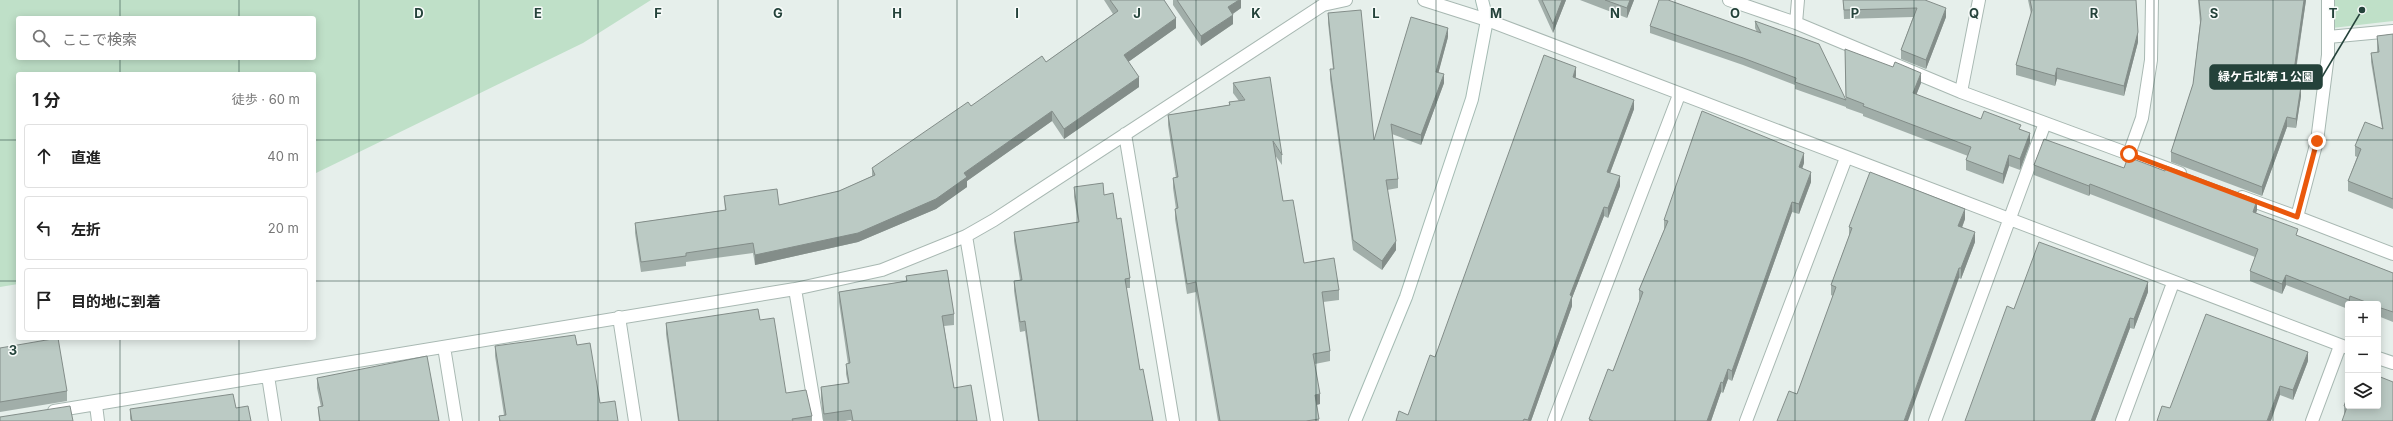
<!DOCTYPE html>
<html lang="ja">
<head>
<meta charset="utf-8">
<style>
	:root { --surface:#fff; --page:#f2f2f2; --text:#222; --muted:#767676; --line:#e0e0e0 }
	body { margin:0; font-family:Inter,"Noto Sans JP",sans-serif; background:var(--page); color:var(--text) }
	.controls { position:absolute; right:12px; bottom:12px; display:grid; overflow:hidden; border-radius:4px; box-shadow:0 2px 10px #0003 }
	.controls button { width:36px; height:36px; display:grid; place-items:center; padding:0; border:0; border-bottom:1px solid var(--line); background:var(--surface); color:var(--text); font:20px sans-serif }
	.stop { position:absolute; width:12px; height:12px; margin:-9px; border:3px solid #ea580c; border-radius:50%; background:#fff }
	.stop.end { background:#ea580c; border-color:#fff; box-shadow:0 1px 4px #0008 }
	.list { margin:0; padding:0; list-style:none }
	h2 { display:flex; justify-content:space-between; align-items:center; height:52px; margin:0; padding:0 16px; font-size:17px }
	h2 small { font-size:13px; font-weight:400; color:var(--muted) }
	.list li { display:grid; grid-template-columns:26px 1fr auto; gap:12px; align-items:center; box-sizing:border-box; height:64px; margin:0 8px 8px; padding:0 8px; border:1px solid var(--line); border-radius:4px }
	.list b { display:block; font-size:15px; white-space:nowrap }
	.list em { font-size:13px; font-style:normal; color:var(--muted) }
	.icon { flex:none; width:22px; height:22px; fill:none; stroke:currentColor; stroke-width:2; stroke-linecap:round; stroke-linejoin:round }
	.map { position:relative; flex:none; width:2393px; height:421px; overflow:hidden }
	.search { position:absolute; background:var(--surface); box-shadow:0 2px 10px #0003; left:16px; top:16px; width:300px; height:44px; display:flex; align-items:center; gap:10px; box-sizing:border-box; padding:0 14px; border-radius:4px; color:var(--muted); font-size:15px }
	.panel { position:absolute; background:var(--surface); box-shadow:0 2px 10px #0003; left:16px; top:72px; width:300px; height:268px; border-radius:4px }
	.map>svg:first-child { display:block }
	.green { fill:#bfe0c8; fill-rule:evenodd }
	.lines { fill:none; stroke-linecap:round; stroke-linejoin:round }
	.street-casing { stroke:#a8b8b2; stroke-width:14 }
	.secondary-casing { stroke:#a4bbb3; stroke-width:14 }
	.street { stroke:#fff; stroke-width:12 }
	.secondary { stroke:#fff; stroke-width:12 }
	.wall { fill:#a1aea9 }
	.shaded-wall { fill:#838d89 }
	.building { fill:#bbcac4; stroke:#838d89 }
	.route { stroke:#ea580c; stroke-width:5 }
	.grid { fill:none; stroke:#24423a; stroke-width:1; stroke-opacity:0.55 }
	.grid-label { font-size:13px; text-anchor:middle; font-weight:bold; fill:#24423a; stroke:#f7fbf9; stroke-width:3; stroke-linejoin:round; paint-order:stroke }
	.leader { fill:none; stroke:#24423a; stroke-width:1.5 }
	.callout-dot { fill:#24423a; stroke:#f7fbf9; stroke-width:1.5 }
	.callout { fill:#24423a; stroke:#24423a; stroke-width:1.5 }
	.callout-label { font-size:12px; text-anchor:middle; font-weight:bold; fill:#fff }
</style>
</head>
<body>
<div class="map">
<svg width="2393" height="421" viewBox="0 0 2393 421">
	<rect width="100%" height="100%" fill="#e6efeb"/>
	<path class="green" d="M0,0H651L583,43L314,174V74H18V284L0,287ZM18,18H314V58H18Z
		M2332,0H2393V21L2332,28Z"/>
	<g class="lines">
		<defs>
			<path id="street" d="M1424,0L1487,20L2348,348
				M1729,0L1796,23L1798,0
				M1979,0L1961,92L2129,154L2142,118L2151,60L2152,0
				M2328,0V55L2317,141L2297,217L2393,254
				M1796,23L1961,92
				M2328,37L2393,31
				M1125,134L1173,421
				M2129,154L2180,173
				M2242,197L2297,217
				M966,236L997,421
				M795,289L817,421
				M619,317L635,421
				M444,347L456,421
				M2378,358L2393,363
				M268,376L275,421
				M96,405L98,421
				M54,411L795,289L882,270L966,236L994,220L1323,5L1346,0
				M1554,421L1679,95
				M1746,421L1846,158
				M1935,421L2045,123
				M2122,421L2173,283
				M2312,421L2340,346"/>
			<path id="secondary" d="M1355,421L1406,297L1472,99L1487,20L1482,0"/>
		</defs>
		<use href="#street" class="street-casing"/>
		<use href="#secondary" class="secondary-casing"/>
		<use href="#street" class="street"/>
		<use href="#secondary" class="secondary"/>
	</g>
	<path class="wall" d="M1104,0H1164L1176,28L1128,62L1139,87L1064,139L1052,121L967,181V187L936,209L858,242L755,265L753,253L686,262V266L641,272L635,233V223L725,210L724,196L779,205L839,191L872,176V168L971,106L1046,62L1113,14Z
		M1173,0H1241V8L1233,14V24L1201,46L1173,5Z
		M1538,0H1566L1553,33Z
		M1580,0H1634L1627,18Z
		M1843,0H1925L1946,17L1926,69L1901,59V50L1913,17L1844,19Z
		M2028,0H2136L2138,42L2124,96L2057,79L2055,86L2016,75V65L2031,14Z
		M2198,0H2306L2294,85L2301,96L2296,128L2287,127L2262,196L2171,162V152L2193,84L2200,23Z
		M1328,13L1374,140L1448,37L1438,73L1444,83L1421,145L1392,134L1398,179V188L1387,190L1396,250L1382,270L1353,250L1330,79V69H1333L1328,23Z
		M1755,21L1846,100V107L1795,89V85L1743,65L1650,33V26L1757,32L1755,28Z
		M2393,34V209L2348,191V181L2357,157L2355,156V146L2382,128L2371,62V53L2377,52V36Z
		M1845,49L1921,83L1916,95L1981,119L2021,130L2030,143L2020,170L2009,166L2003,184L1966,170V160L1968,156L1863,116V114L1846,108Z
		M1576,76V78L1634,109L1610,173L1620,186L1608,218L1604,216L1572,298V306L1531,421H1396L1408,415L1435,357Z
		M1233,83L1282,155V165L1275,155L1283,201L1304,263L1339,290V300L1323,302L1330,351V361L1315,364L1320,404L1317,405L1319,421H1218L1196,292L1187,294L1175,219V209H1176L1173,188V178H1176L1168,125V115L1229,105V102L1239,101L1233,93Z
		M1804,163L1802,169L1811,182L1799,214L1792,212L1732,381L1728,379L1723,393L1721,392L1711,421H1589V419L1613,371L1640,300H1639V290L1664,230V220Z
		M2034,165L2124,168L2257,210L2256,213L2298,236L2393,273V322L2378,316V304H2348V309L2286,285L2282,294L2250,281V271L2255,257L2090,194L2089,196L2034,175Z
		M1074,187L1104,195L1117,219L1130,278V288H1126L1140,370L1153,421H1038L1025,331L1020,332L1014,291V281L1020,280L1014,241V232L1078,222L1074,197Z
		M1965,219L1962,228L1975,242L1961,279L1959,278L1797,394L1833,296L1831,295V285L1849,236V227Z
		M906,276L954,314V325L944,326L954,388L977,421H851V420L845,421H823L821,398V387L848,383L846,374V364H848L839,302V292L906,281Z
		M2148,292L2134,329L2130,328L2095,421L2014,309Z
		M760,320L786,393L812,416V421H678L666,334V323Z
		M577,345L600,403L618,421H499V416L504,415L495,356V346Z
		M0,348L67,391V401L0,412Z
		M2308,361L2293,400L2280,395L2170,408Z
		M317,378L439,421H319L318,407H321L317,388Z
		M2393,382L2344,416V406Z
		M236,408L251,421H131L130,419V409Z"/>
	<path class="shaded-wall" d="M1239,0H1241V8L1228,17V7Z
		M1562,0H1566L1553,33V24Z
		M1630,0H1634L1627,18V8Z
		M2304,0H2306L2292,94V85Z
		M1946,8V17L1926,69V60Z
		M1233,15V24L1201,46V36Z
		M1176,18V28L1124,65V55Z
		M1448,28V37L1436,82V72Z
		M2138,32V42L2124,96V86Z
		M1576,67V76L1573,87V77Z
		M2057,68V79L2055,86V76Z
		M1921,73V83L1913,103V93Z
		M1444,74V83L1421,145V135Z
		M1139,77V87L1064,139V129Z
		M2301,86V96L2296,128V119Z
		M1634,100V109L1607,181V172Z
		M1052,111V121L967,181V187L936,209L858,242L755,265V255L964,173Z
		M2287,117V127L2262,196V187Z
		M2030,133V143L2020,170V159Z
		M1804,153V163L1799,177V167Z
		M2009,155V166L2003,184V174Z
		M1811,172V182L1799,214V204Z
		M1620,176V186L1608,218V208Z
		M2090,184V194L2089,196V186Z
		M2257,200V210L2253,222V212Z
		M1792,202V212L1732,381V371Z
		M1604,207V216L1572,298V306L1531,421H1528L1570,295Z
		M1965,209V219L1958,237V226Z
		M1975,232V242L1961,279V268Z
		M1396,241V250L1382,270V261Z
		M1959,268V278L1908,421H1904Z
		M2286,275V285L2282,294V284Z
		M2148,282V292L2134,329V319Z
		M2350,296V304H2349V300Z
		M2130,318V328L2095,421H2091Z
		M2308,352V361L2293,400V390Z
		M1728,369V379L1723,393V383Z
		M1721,382V392L1711,421H1707Z
		M2280,386V395L2271,421H2267Z
		M1320,394V404L1315,405V395Z"/>
	<path class="building" d="M1110,0H1164L1176,18L1124,55L1139,77L1064,129L1052,111L964,173L967,177L936,199L858,233L755,255L753,243L686,253V256L641,262L635,223L726,210L724,196L777,189L779,205L839,191L875,175L872,168L968,102L971,106L1042,56L1046,62L1118,11Z
		M1177,0H1239L1228,7L1233,15L1201,36Z
		M1542,0H1562L1553,24Z
		M1605,0H1630L1627,8Z
		M1659,0H1668L1761,33L1755,21L1819,44L1846,100L1795,82L1796,78L1743,58L1650,26Z
		M1843,0H1925L1946,8L1926,60L1901,50L1917,8L1844,10Z
		M2030,0H2136L2138,32L2124,86L2057,68L2055,76L2016,65L2032,10Z
		M2199,0H2304L2292,85L2301,86L2296,119L2287,117L2262,187L2171,152L2193,84L2201,19Z
		M1361,10L1374,140L1411,17L1448,28L1436,72L1444,74L1421,135L1391,124L1398,179L1386,180L1396,241L1382,261L1353,240L1330,69H1334L1328,13Z
		M2393,34V199L2348,181L2361,149L2355,146L2365,122L2383,129L2371,53L2379,52L2377,36Z
		M1845,49L1893,67L1895,62L1921,73L1913,93L1981,119L1984,111L2021,125L2019,129L2030,133L2020,159L2009,155L2003,174L1966,160L1971,147L1863,106L1864,104L1846,97Z
		M1544,55L1576,67L1573,77L1634,100L1607,172L1620,176L1608,208L1604,207L1570,295L1572,296L1528,420L1524,419L1523,421H1396L1399,411L1408,415L1430,355L1435,357Z
		M1270,77L1282,155L1273,141L1283,201L1293,200L1304,263L1334,258L1339,290L1322,292L1330,351L1313,354L1320,394L1315,395L1319,419L1306,421H1220L1196,282L1187,284L1175,209L1178,208L1173,178L1178,177L1168,115L1230,105L1229,102L1245,100L1233,83Z
		M1702,111L1804,153L1799,167L1811,172L1799,204L1792,202L1732,371L1728,369L1723,383L1721,382L1707,421H1593L1589,419L1608,369L1613,371L1643,292L1639,290L1668,221L1664,220Z
		M2044,139L2124,168L2128,157L2165,171L2166,166L2257,200L2253,212L2298,229L2296,235L2393,273V312L2378,307V304H2371L2350,296L2349,300L2286,275L2282,284L2250,271L2258,249L2090,184L2089,186L2034,165Z
		M1870,172L1965,209L1958,226L1975,232L1961,268H1959L1904,421H1777L1789,391L1797,394L1836,287L1831,285L1852,228L1849,227Z
		M1103,183L1104,195L1113,193L1117,219L1121,218L1130,278L1125,279L1140,370L1143,369L1153,421H1039L1025,321L1020,322L1014,281L1022,280L1014,232L1079,222L1074,187Z
		M2039,242L2148,282L2134,319L2130,318L2091,421H1965L2007,306L2014,309Z
		M947,270L954,314L942,316L954,388L971,385L977,421H853L851,410L824,414L821,387L849,383L846,364L850,363L839,292L907,281L906,276Z
		M758,309L760,320L774,318L786,393L806,390L812,416L792,419L793,421H679L666,323Z
		M2206,314L2308,352L2293,390L2280,386L2267,421H2157L2162,406L2170,408Z
		M575,335L577,345L590,343L600,403L615,401L618,421H500L499,416L506,415L495,346Z
		M58,338L67,391L0,402V348Z
		M427,356L439,421H320L318,407L323,406L317,378Z
		M2378,376L2393,382V421H2342L2347,407L2344,406L2348,395V406H2378Z
		M233,394L236,408L248,406L251,421H132L130,409Z
		M70,406L73,421H0V417Z"/>
	<g class="lines">
		<path class="route" d="M2129,154L2297,217L2317,141"/>
	</g>
	<path class="grid" d="M120,0V18M239,0V18M359,0V421M479,0V421M598,0V421M718,0V421M838,0V421M957,0V421M1077,0V421M1196,0V421M1316,0V421M1436,0V421M1555,0V421M1675,0V421M1795,0V421M1914,0V421M2034,0V421M2154,0V421M2273,0V421M120,58V74M239,58V74M0,140H18M314,140H2393M0,281H18M314,281H2393M120,338V421M239,338V421"/>
	<g class="grid-label">
		<text x="419" y="18">D</text>
		<text x="538" y="18">E</text>
		<text x="658" y="18">F</text>
		<text x="778" y="18">G</text>
		<text x="897" y="18">H</text>
		<text x="1017" y="18">I</text>
		<text x="1137" y="18">J</text>
		<text x="1256" y="18">K</text>
		<text x="1376" y="18">L</text>
		<text x="1496" y="18">M</text>
		<text x="1615" y="18">N</text>
		<text x="1735" y="18">O</text>
		<text x="1855" y="18">P</text>
		<text x="1974" y="18">Q</text>
		<text x="2094" y="18">R</text>
		<text x="2214" y="18">S</text>
		<text x="2333" y="18">T</text>
		<text x="13" y="355">3</text>
	</g>
	<path class="leader" d="M2362 10L2322 77"/>
	<circle class="callout-dot" cx="2362" cy="10" r="4"/>
	<rect class="callout" x="2210" y="65" width="112" height="24" rx="4"/>
	<g class="callout-label">
		<text x="2266" y="81">緑ケ丘北第１公園</text>
	</g>
</svg>
<div class="controls">
<button>+</button>
<button>−</button>
<button><svg class="icon" aria-label="layers" viewBox="0 0 24 24"><path d="M12 4l9 5-9 5-9-5zM3 14l9 5 9-5"/></svg></button>
</div>
<div class="stop" style="left:2129px;top:154px"></div>
<div class="stop end" style="left:2317px;top:141px"></div>
<div class="search"><svg class="icon" aria-label="search" viewBox="0 0 24 24"><circle cx="10" cy="10" r="6"/><path d="M15 15l6 6"/></svg>ここで検索</div>
<section class="panel">
<h2>1 分<small>徒歩 · 60 m</small></h2>
<ul class="list">
<li><svg class="icon" aria-label="ahead" viewBox="0 0 24 24"><path d="M12 20V5M6 11l6-6 6 6"/></svg><div><b>直進</b></div><em>40 m</em></li>
<li><svg class="icon" aria-label="left" viewBox="0 0 24 24"><path d="M17 20v-9H6M10 6l-5 5 5 5"/></svg><div><b>左折</b></div><em>20 m</em></li>
<li><svg class="icon" aria-label="arrive" viewBox="0 0 24 24"><path d="M6 21V4h12l-3 4 3 4H6"/></svg><div><b>目的地に到着</b></div></li>
</ul>
</section>
</div>
</body>
</html>
